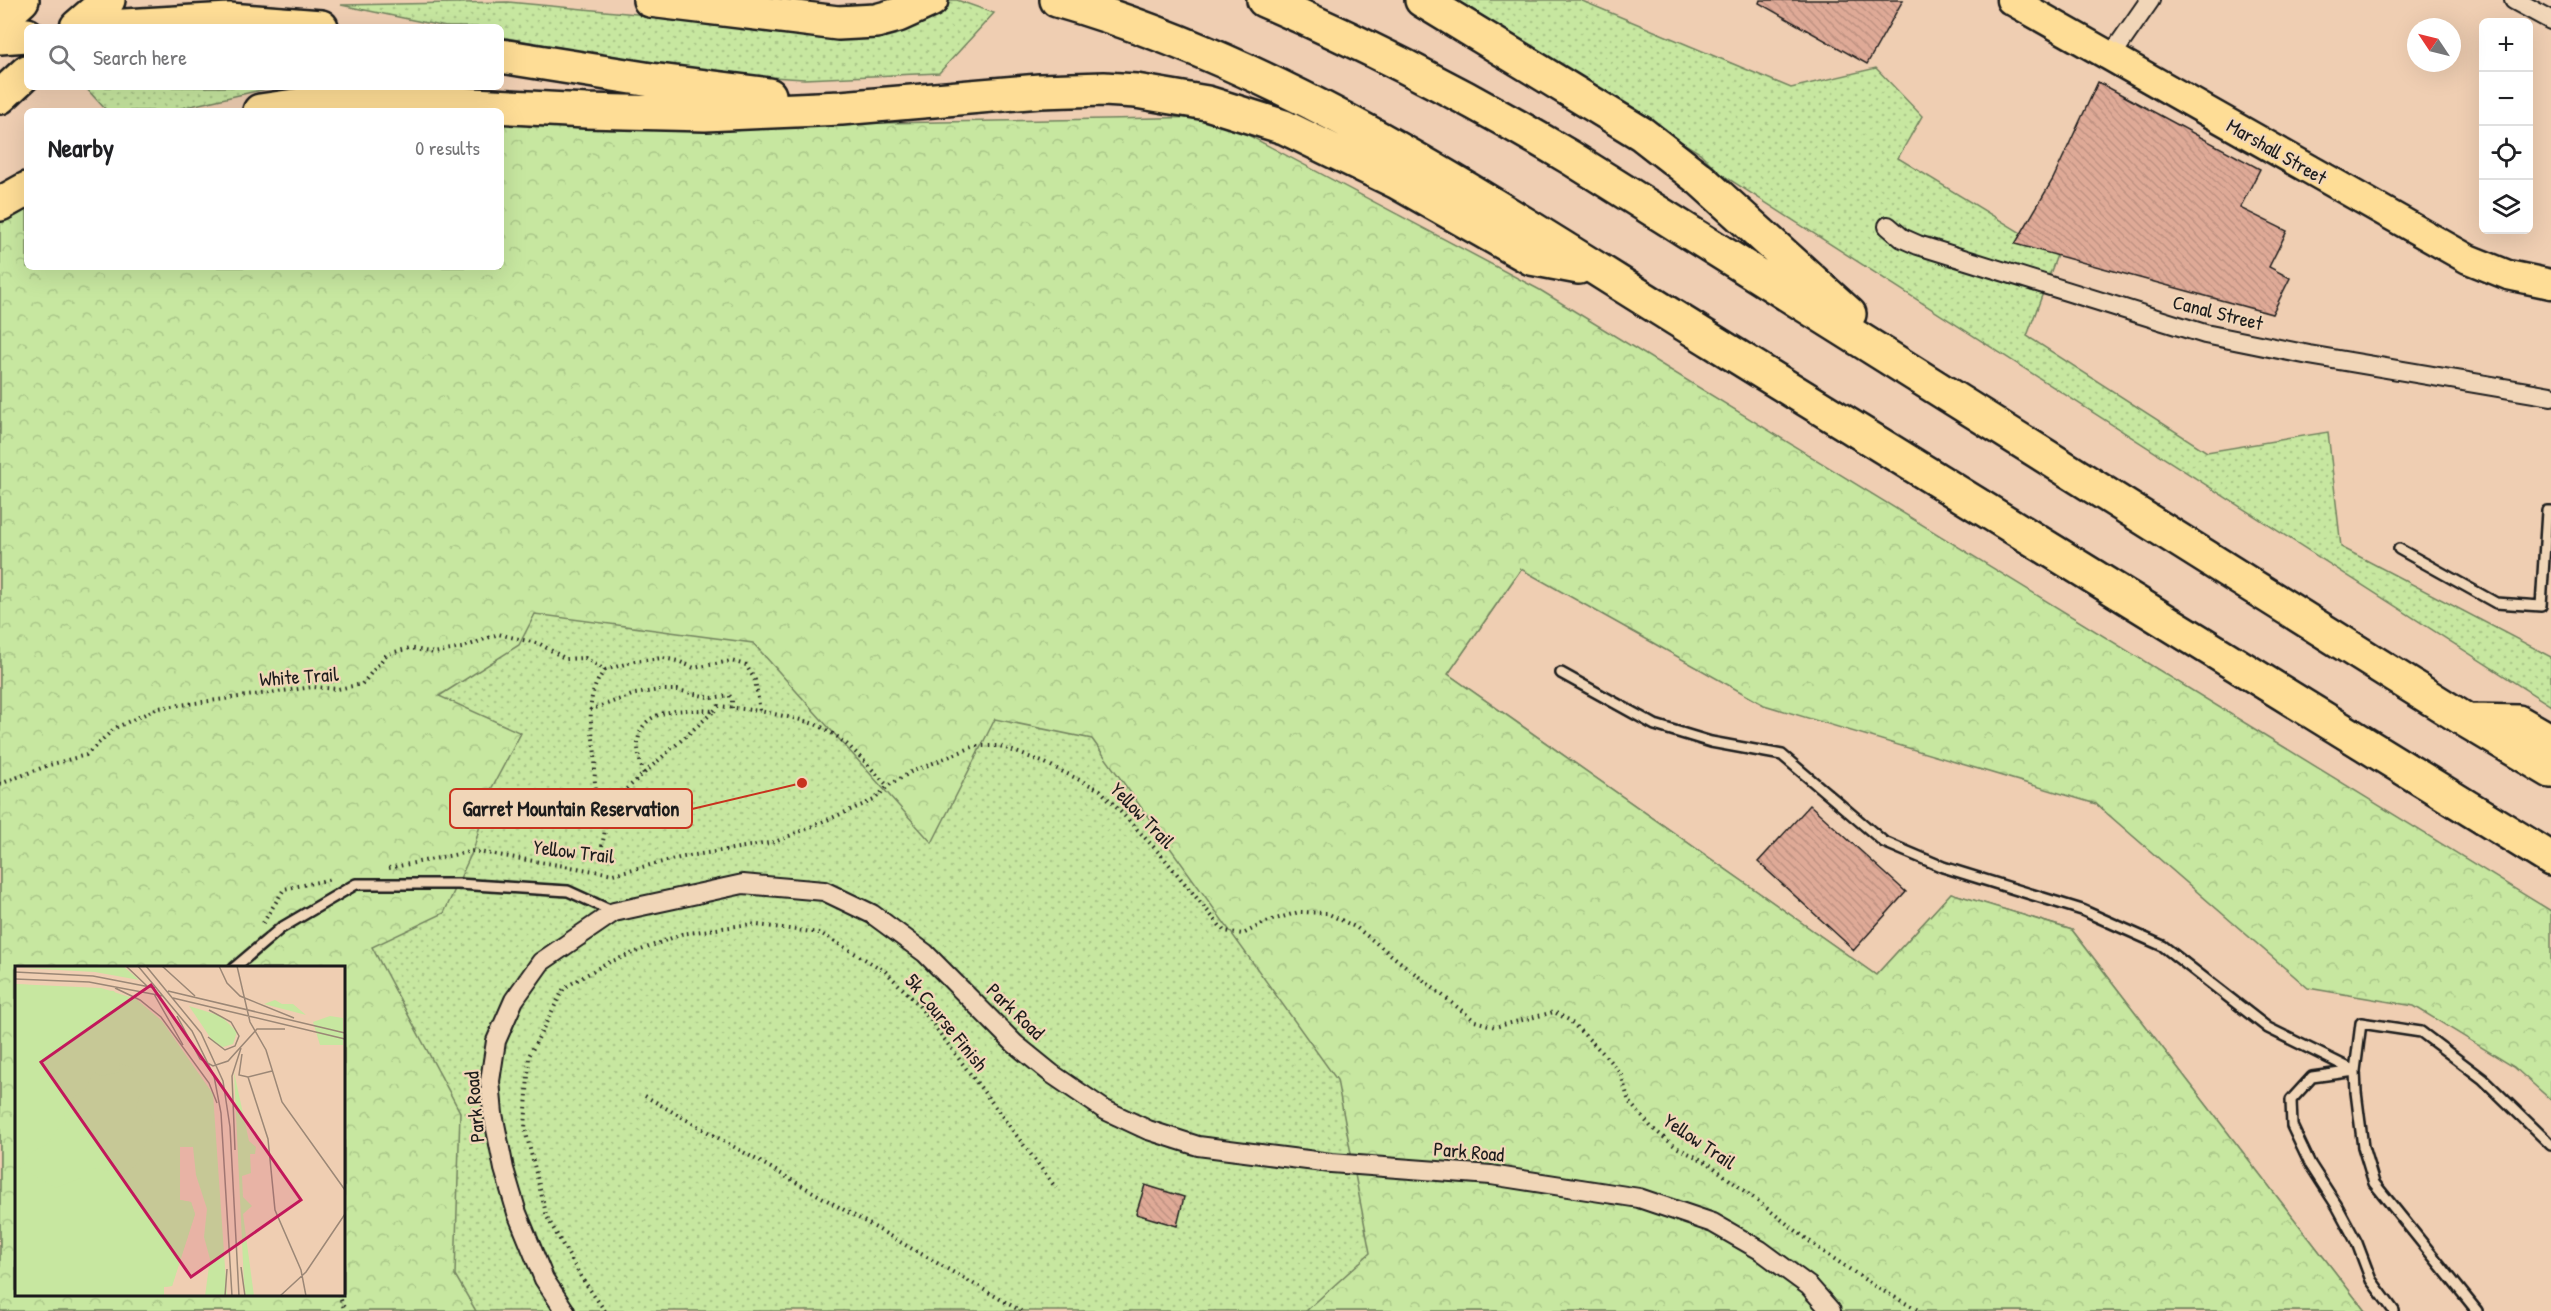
<!DOCTYPE html>
<html lang="en">
<head>
<meta charset="utf-8">
<style>
	:root { --surface:#fff; --page:#f2f2f2; --text:#202124; --muted:#757577; --line:#e0e0e0 }
	body { margin:0; font-family:"Patrick Hand",sans-serif; background:var(--page); color:var(--text) }
	.controls { position:absolute; right:18px; top:18px; display:grid; overflow:hidden; border-radius:9px; box-shadow:0 6px 24px #0002 }
	.controls button { width:54px; height:54px; display:grid; place-items:center; padding:0; border:0; border-bottom:2px solid var(--line); background:var(--surface); color:var(--text); font:30px sans-serif }
	.compass { position:absolute; left:2407px; top:18px; width:54px; height:54px; border-radius:50%; background:var(--surface); box-shadow:0 6px 24px #0002; rotate:305deg }
	.list { margin:0; padding:0; list-style:none }
	h2 { display:flex; justify-content:space-between; align-items:center; height:78px; margin:0; padding:0 24px; font-size:26px }
	h2 small { font-size:20px; font-weight:400; color:var(--muted) }
	.icon { flex:none; width:33px; height:33px; fill:none; stroke:currentColor; stroke-width:2; stroke-linecap:round; stroke-linejoin:round }
	.map { position:relative; flex:none; width:2551px; height:1311px; overflow:hidden }
	.search { position:absolute; background:var(--surface); box-shadow:0 6px 24px #0002; left:24px; top:24px; width:480px; height:66px; display:flex; align-items:center; gap:15px; box-sizing:border-box; padding:0 21px; border-radius:9px; color:var(--muted); font-size:22px }
	.panel { position:absolute; background:var(--surface); box-shadow:0 6px 24px #0002; left:24px; top:108px; width:480px; height:162px; border-radius:9px }
	.map>svg:first-child { display:block }
	.grass { fill:url(#grass-dots); stroke:#72825e; stroke-width:1.5; fill-rule:evenodd }
	.forest { fill:url(#forest-crowns); stroke:#72825e; stroke-width:1.5; fill-rule:evenodd }
	.building { fill:url(#building-back-hatch); stroke:#1c1c1c; stroke-width:1.5 }
	.lines { fill:none; stroke-linecap:round; stroke-linejoin:round }
	.lane-casing { stroke:#1c1c1c; stroke-width:14 }
	.street-casing { stroke:#1c1c1c; stroke-width:22 }
	.primary-casing { stroke:#1c1c1c; stroke-width:33 }
	.highway-casing { stroke:#1c1c1c; stroke-width:38 }
	.path { stroke:#1c1c1c; stroke-width:4; stroke-dasharray:1.5 4.5; stroke-linecap:butt }
	.lane { stroke:#f1d6b8; stroke-width:9 }
	.street { stroke:#f1d6b8; stroke-width:18 }
	.primary { stroke:#fedd96; stroke-width:28 }
	.highway { stroke:#fedd96; stroke-width:33 }
	.labels { text-anchor:middle; dominant-baseline:central; stroke-width:4.5; stroke-linejoin:round; paint-order:stroke }
	.street-label { font-size:20px; fill:#1c1c1c; stroke:#f1d6b8 }
	.inset-road { fill:none; stroke:#9b8776; stroke-width:1.5 }
	.view { fill:#c2185b; fill-opacity:0.15; stroke:#c2185b; stroke-width:3 }
	.inset-edge { fill:none; stroke:#1c1c1c; stroke-width:3 }
	.leader { fill:none; stroke:#c8321e; stroke-width:2 }
	.callout-dot { fill:#c8321e; stroke:#f1d6b8; stroke-width:2 }
	.callout { fill:#f1d6b8; stroke:#c8321e; stroke-width:2 }
	.callout-label { font-size:21px; text-anchor:middle; font-weight:bold; fill:#1c1c1c }
</style>
</head>
<body>
<div class="map">
<svg width="2551" height="1311" viewBox="0 0 2551 1311">
	<defs>
		<pattern id="grass-dots" width="8" height="8" patternUnits="userSpaceOnUse" patternTransform="scale(1.5)"><rect width="8" height="8" fill="#c7e7a0"/><path d="M2 2h.1M6 6h.1" fill="none" stroke="#aac689" stroke-width="1.8" stroke-linecap="round"/></pattern>
		<pattern id="forest-crowns" width="20" height="18" patternUnits="userSpaceOnUse" patternTransform="scale(1.5)"><rect width="20" height="18" fill="#c7e7a0"/><path d="M2 6a3 3 0 1 1 6 0M12 15a3 3 0 1 1 6 0" fill="none" stroke="#aac689"/></pattern>
		<pattern id="building-back-hatch" width="6" height="6" patternUnits="userSpaceOnUse" patternTransform="scale(1.5)"><rect width="6" height="6" fill="#dfaa97"/><path d="M-1 5l2 2M0 0l6 6M5-1l2 2" fill="none" stroke="#bf9282"/></pattern>
	</defs>
	<rect width="100%" height="100%" fill="#efceb2"/>
	<filter id="ink" filterUnits="userSpaceOnUse"><feTurbulence type="fractalNoise" baseFrequency=".0167" numOctaves="2"/><feDisplacementMap in="SourceGraphic" scale="12" xChannelSelector="R" yChannelSelector="G"/><feConvolveMatrix kernelMatrix="1 2 1 2 8 2 1 2 1" color-interpolation-filters="sRGB"/></filter>
	<g filter="url(#ink)">
		<path class="grass" d="M943,0H957L994,13L939,73L804,79L705,73L501,37V27H446L341,5L508,2L874,36Z
			M1449,0H1580L1791,88L1876,68L1922,116L1898,158L2057,255L2027,336L2207,452L2328,432L2341,547L2551,657V706L1721,174L1700,153Z
			M85,87H274L169,111H107Z
			M0,328L1521,569L1448,674L1876,975L1951,893L2072,930L2365,1311H0ZM16,968H344V1294H16Z"/>
		<path class="forest" d="M1214,117L1540,290L2551,911V1100L2514,1067L2414,1006L2308,988L2096,804L1764,705L1521,569L1448,674L1876,975L1951,893L2072,930L2365,1311H1306L1370,1253L1337,1080L1092,739L995,719L932,843L753,643L535,614L519,645L439,696L521,733L488,795L474,848L444,913L372,947L460,1112L455,1275L476,1311H0V220L27,201V267H501V118L656,127ZM16,968H344V1294H16Z"/>
		<path class="building" d="M1760,0H1903L1867,64L1759,3Z
			M2098,82L2260,169L2240,208L2287,231L2269,267L2290,278L2272,314L2015,244L2053,179Z
			M1810,805L1906,892L1854,950L1758,862Z
			M1145,1185L1184,1197L1177,1226L1136,1214Z"/>
		<g class="lines">
			<defs>
				<path id="lane" d="M2399,549L2496,603L2541,606L2547,511H2551
					M1561,673L1655,725L1711,742L1782,755L1884,842L1943,867L2082,910L2163,946L2268,1028L2355,1071
					M234,968L281,928L356,884H458L568,891L614,912
					M2355,1071L2312,1077L2291,1100L2292,1126L2310,1164L2337,1206L2357,1243L2371,1280L2394,1311
					M2477,1311L2374,1183L2363,1147L2356,1092L2355,1071L2361,1023L2421,1032L2483,1079L2551,1145"/>
				<path id="street" d="M2514,0L2551,20
					M2111,56L2150,0
					M1888,226L1902,238L1918,245L2205,334L2309,355L2551,396
					M565,1311L544,1279L517,1213L504,1169L493,1114L490,1081L496,1041L514,1000L541,962L614,912L743,884L824,891L872,914L925,953L1015,1044L1052,1074L1105,1110L1148,1130L1198,1146L1331,1163L1491,1175L1639,1198L1713,1223L1760,1250L1809,1286L1831,1311"/>
				<path id="primary" d="M2011,0L2468,259L2508,275L2551,284"/>
				<path id="highway" d="M650,0L838,23L876,21L898,15L931,0
					M1057,0C1297,68 1507,215 1717,344C1995,515 2273,688 2551,859
					M1264,0C1370,46 1472,99 1571,158L2467,721L2551,771
					M1422,0L1642,134L1701,180L1849,314
					M0,20L22,0
					M77,27L108,0
					M107,27L229,20L321,27
					M0,37L27,35
					M501,56L651,80L769,95
					M0,97L27,72
					M260,111L308,104L399,101L586,111L705,114L841,108L1040,91L1104,89L1136,91L1207,103L1284,127L1397,182L1531,258L1579,267
					M0,204L27,189
					M2471,721L2518,722L2551,741"/>
			</defs>
			<use href="#lane" class="lane-casing"/>
			<use href="#street" class="street-casing"/>
			<use href="#primary" class="primary-casing"/>
			<use href="#highway" class="highway-casing"/>
			<path class="path" d="M605,670L635,661L663,658L678,661L694,668L731,661L746,665L755,680L760,711C777,715 797,718 814,724C843,734 867,765 888,786
				M590,710L635,694L659,690H678L712,698L729,695L732,699V708
				M714,711L719,706L760,711
				M0,784L49,765L86,755L115,728L158,708L313,687L338,689L362,684L387,654L410,648L434,653L462,648L498,634L540,644L566,659L585,658L605,670
				M604,809L714,711C664,707 622,713 644,774
				M602,846C604,835 608,821 604,809C601,800 596,793 595,783C594,774 596,764 595,755C592,724 583,697 605,670
				M389,868L473,851L613,874L683,857L775,842L874,800L888,786L911,772L975,746H1000L1045,763L1100,790L1163,857L1224,931L1243,934L1266,922L1299,912L1327,913L1357,928L1475,1021L1495,1027L1554,1012L1569,1020L1602,1052L1621,1074L1629,1102L1652,1128L1676,1147L1708,1163L1821,1250L1876,1287L1920,1311
				M263,923L284,889L332,879
				M645,1096L1021,1311
				M339,1294L345,1311
				M605,1311L581,1277L547,1217L525,1129L529,1056L564,988L605,964L682,934L750,924L820,933L885,971L917,1003L1056,1188"/>
			<use href="#lane" class="lane"/>
			<use href="#street" class="street"/>
			<use href="#primary" class="primary"/>
			<use href="#highway" class="highway"/>
		</g>
	</g>
	<g class="labels">
		<g class="street-label">
			<text transform="translate(2277 151) rotate(30)">Marshall Street</text>
			<text transform="translate(2218 312) rotate(14)">Canal Street</text>
			<text transform="translate(299 676) rotate(-4)">White Trail</text>
			<text transform="translate(1143 815) rotate(46)">Yellow Trail</text>
			<text transform="translate(574 851) rotate(7)">Yellow Trail</text>
			<text transform="translate(1016 1011) rotate(44)">Park Road</text>
			<text transform="translate(947 1022) rotate(51)">5k Course Finish</text>
			<text transform="translate(474 1107) rotate(-95)">Park Road</text>
			<text transform="translate(1700 1141) rotate(34)">Yellow Trail</text>
			<text transform="translate(1469 1151) rotate(5)">Park Road</text>
		</g>
	</g>
	<g transform="translate(15 966)">
		<rect width="330" height="330" fill="#efceb2"/>
		<path d="M0,18L99,25L125,60L178,181H165V234L176,236L180,248L157,320L149,321V330H0ZM315,50L328,52V79H305L298,56ZM219,106L234,175L241,181L240,188H235L236,207L227,210L228,231L237,240L228,248L239,330H230L229,317Z" fill="#c7e7a0"/>
		<path d="M108,0L124,14L80,6L7,2ZM0,18L86,22L121,33L147,55L198,128L212,330H190L195,293L189,271L192,243L181,209L178,181H165V234L176,236L180,248L157,320L149,321V330H0V292L5,284L0,281V222L6,211L12,205L41,222L66,212L78,202L112,208L124,195L138,155L134,145L120,147L127,120L116,101L104,97L105,106L86,110L79,106L70,123L56,133L49,147L51,159L44,160L34,177L15,187L0,213ZM260,34L267,38H278L291,49L249,38ZM174,40L206,50L222,66L218,78L208,81L199,77Z" fill="#c7e7a0"/>
		<path class="inset-road" d="M111,0L132,20M123,0L177,65L199,110L206,147L217,330M131,0L186,67L208,115L215,161L224,330M147,0L180,30M204,0L212,17L225,30L279,52M222,0L235,56L251,84L267,136L330,224M0,6L78,10L140,22M0,13L74,16L148,30M100,22L125,34L146,51L194,117L202,137M153,25L330,67M139,28L168,79M158,32L330,73M162,50L185,93L198,100L213,95L242,63H270M193,71L210,84L220,80L224,70L216,56L194,44M227,88L224,109L233,111M257,105L233,111L253,173L260,244L286,304L291,330M220,184L217,110L226,82M226,301L230,330M210,330L212,303M265,330L291,306L330,248"/>
		<path class="view" d="M136,19L286,234L176,311L26,96Z"/>
		<rect width="330" height="330" class="inset-edge"/>
	</g>
	<path class="leader" d="M802 783L692 809"/>
	<circle class="callout-dot" cx="802" cy="783" r="6"/>
	<rect class="callout" x="450" y="789" width="242" height="39" rx="6"/>
	<g class="callout-label">
		<text x="571" y="816">Garret Mountain Reservation</text>
	</g>
</svg>
<div class="controls">
<button>+</button>
<button>−</button>
<button><svg class="icon" aria-label="locate" viewBox="0 0 24 24"><circle cx="12" cy="12" r="6"/><path d="M12 2v4M12 18v4M2 12h4M18 12h4"/></svg></button>
<button><svg class="icon" aria-label="layers" viewBox="0 0 24 24"><path d="M12 4l9 5-9 5-9-5zM3 14l9 5 9-5"/></svg></button>
</div>
<svg class="compass" viewBox="-18 -18 36 36"><path d="M0-13l5 13h-10z" fill="#e53935"/><path d="M0 13l5-13h-10z" fill="#757577"/></svg>
<div class="search"><svg class="icon" aria-label="search" viewBox="0 0 24 24"><circle cx="10" cy="10" r="6"/><path d="M15 15l6 6"/></svg>Search here</div>
<section class="panel">
<h2>Nearby<small>0 results</small></h2>
<ul class="list">
</ul>
</section>
</div>
</body>
</html>
